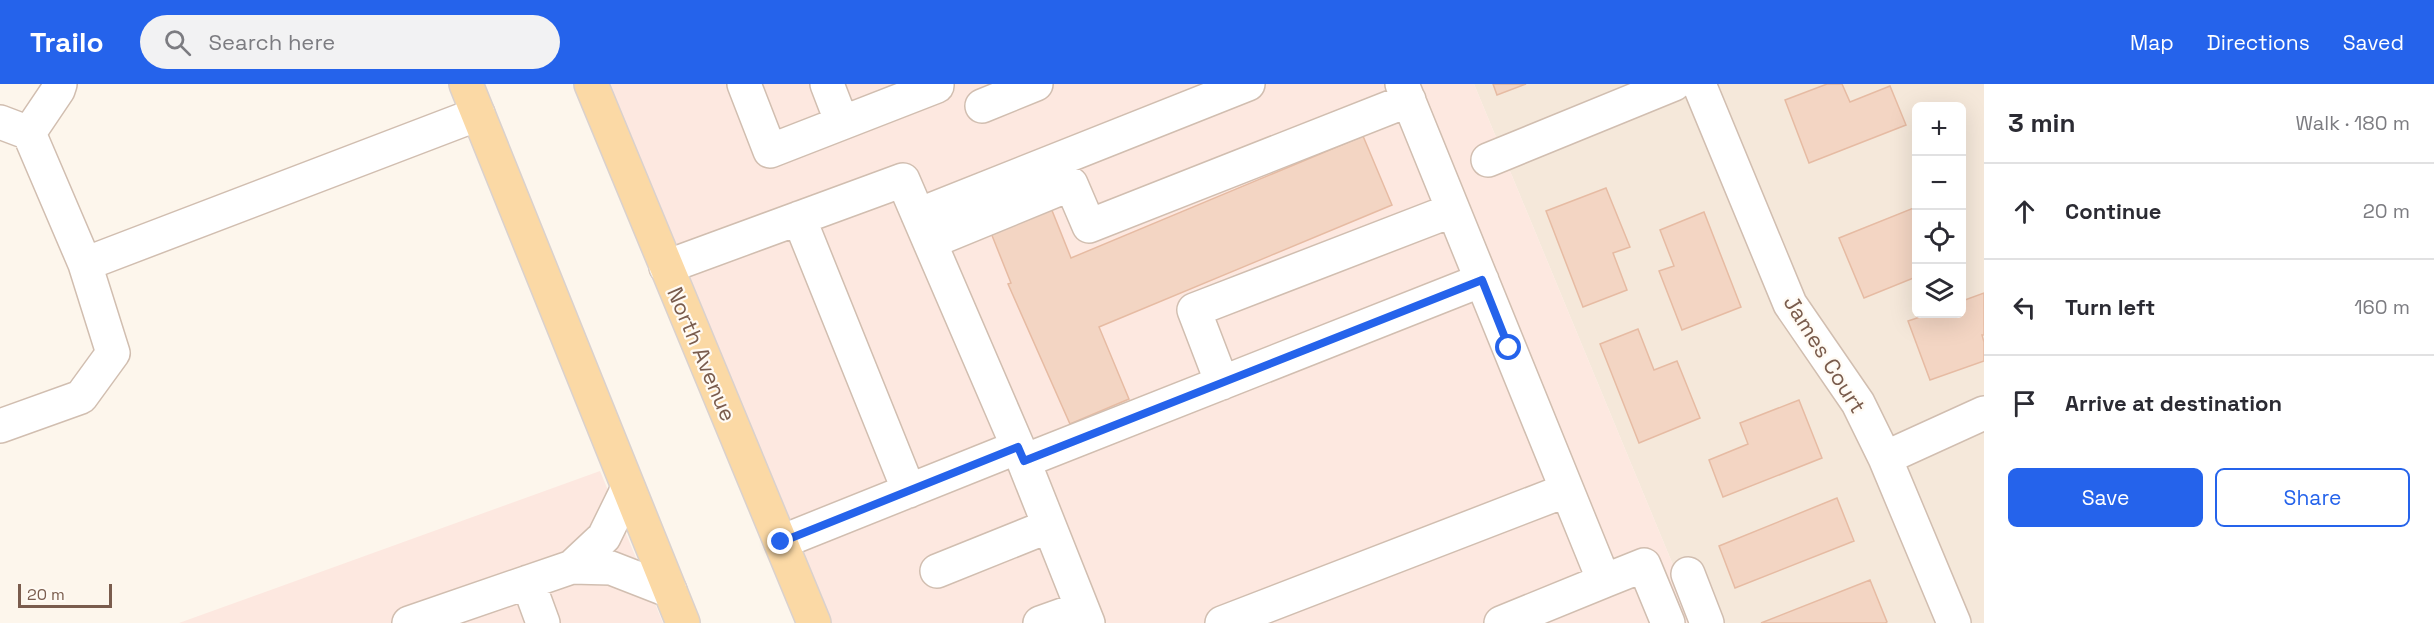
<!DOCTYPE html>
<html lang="en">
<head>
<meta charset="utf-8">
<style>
	:root { --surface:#fff; --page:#f2f2f3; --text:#2b2b33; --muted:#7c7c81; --line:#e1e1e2; --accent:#2563eb }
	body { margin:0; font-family:"Space Grotesk",sans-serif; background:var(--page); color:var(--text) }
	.controls { position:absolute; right:18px; top:18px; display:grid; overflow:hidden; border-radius:9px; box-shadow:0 6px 24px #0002 }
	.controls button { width:54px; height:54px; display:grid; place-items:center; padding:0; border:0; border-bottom:2px solid var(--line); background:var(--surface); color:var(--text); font:30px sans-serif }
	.scale { position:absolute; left:18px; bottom:15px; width:94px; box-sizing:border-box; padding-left:6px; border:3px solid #7a5c4d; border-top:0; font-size:16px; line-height:21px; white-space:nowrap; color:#7a5c4d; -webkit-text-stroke:4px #fffaf3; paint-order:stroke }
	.stop { position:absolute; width:18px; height:18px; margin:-14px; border:4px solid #2563eb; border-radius:50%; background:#fff }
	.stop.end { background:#2563eb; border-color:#fff; box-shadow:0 2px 6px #0008 }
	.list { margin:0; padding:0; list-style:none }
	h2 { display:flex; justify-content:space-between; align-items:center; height:78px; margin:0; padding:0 24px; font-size:26px }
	h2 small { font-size:20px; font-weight:400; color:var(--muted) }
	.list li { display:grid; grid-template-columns:39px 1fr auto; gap:18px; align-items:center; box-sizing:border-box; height:96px; padding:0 24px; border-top:2px solid var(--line) }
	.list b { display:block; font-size:22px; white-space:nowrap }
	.list em { font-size:20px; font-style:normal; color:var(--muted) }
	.actions { display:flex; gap:12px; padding:18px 24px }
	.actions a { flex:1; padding:14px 0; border:2px solid var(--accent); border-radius:9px; text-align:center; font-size:21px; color:var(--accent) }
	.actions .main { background:var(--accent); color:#fff }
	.icon { flex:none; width:33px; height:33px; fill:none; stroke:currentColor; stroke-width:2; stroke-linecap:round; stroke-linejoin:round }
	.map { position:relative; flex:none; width:1984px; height:539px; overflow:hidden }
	header { display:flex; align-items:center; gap:36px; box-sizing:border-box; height:84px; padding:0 30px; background:var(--accent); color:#fff }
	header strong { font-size:28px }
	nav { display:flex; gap:33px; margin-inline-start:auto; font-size:21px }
	.search { width:420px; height:54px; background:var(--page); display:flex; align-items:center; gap:15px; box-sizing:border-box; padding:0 21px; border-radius:33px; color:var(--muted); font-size:22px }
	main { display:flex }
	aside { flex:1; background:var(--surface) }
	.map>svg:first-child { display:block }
	.residential { fill:#f5e8da; fill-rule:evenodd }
	.commercial { fill:#fde8e0 }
	.building { fill:#f3d5c3; stroke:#e6bba3; stroke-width:1.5 }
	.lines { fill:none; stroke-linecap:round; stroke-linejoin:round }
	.minor-casing { stroke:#d1beb0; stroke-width:36 }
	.major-casing { stroke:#dad1cd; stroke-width:36 }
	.minor { stroke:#fff; stroke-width:33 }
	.major { stroke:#fbd9a5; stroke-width:33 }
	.route { stroke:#2563eb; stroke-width:8 }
	.labels { text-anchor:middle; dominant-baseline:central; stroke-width:4.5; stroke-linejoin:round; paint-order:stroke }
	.street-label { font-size:22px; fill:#7a5c4d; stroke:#fffaf3 }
</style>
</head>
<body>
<header>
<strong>Trailo</strong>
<div class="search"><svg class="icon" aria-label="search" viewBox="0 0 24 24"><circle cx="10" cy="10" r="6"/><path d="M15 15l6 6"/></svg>Search here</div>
<nav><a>Map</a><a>Directions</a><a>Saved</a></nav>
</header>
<main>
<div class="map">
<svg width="1984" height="539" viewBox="0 0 1984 539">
	<rect width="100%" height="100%" fill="#fdf6ec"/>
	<path class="residential" d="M1474,0H1984V539H1697ZM1916,22H1962V230H1916Z"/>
	<path class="commercial" d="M608,0H1474L1697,539H828Z
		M600,387L663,539H179Z"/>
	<path class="building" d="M1493,0H1526L1497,11Z
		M1827,0H1842L1850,18L1890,2L1906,41L1809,79L1785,16Z
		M1363,52L1392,121L1099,243L1129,315L1070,340L1008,200L1011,199L991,149L1051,124L1071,174Z
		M1606,104L1630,163L1613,169L1627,206L1583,223L1546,127Z
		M1916,123V171L1913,173L1916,181V193L1864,214L1839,154Z
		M1704,128L1741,223L1682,246L1659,187L1674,182L1660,146Z
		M1984,209V251H1982L1984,258V277L1930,296L1908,237L1929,230H1962V217Z
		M1638,245L1654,286L1677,277L1700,334L1639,359L1600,260Z
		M1799,316L1822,374L1723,413L1709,376L1748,360L1740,339Z
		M1837,414L1854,457L1735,504L1719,462Z
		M1870,496L1887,538L1885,539H1761Z"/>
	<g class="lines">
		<defs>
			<path id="minor" d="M744,0L770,67L937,2V0
				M827,0L842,39
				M1402,0L1604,497L1501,539
				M1699,0L1790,220L1858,319L1885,374L1954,539
				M982,22L1036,0
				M0,38L29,49L85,180L113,269L81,313L0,342
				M29,49L58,6L60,0
				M1488,76L1674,0
				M918,131L1248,0
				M799,134L909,407
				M930,158L1071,100L1089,142L1409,16
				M85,180L478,30
				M666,183L903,96L1018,363L781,458
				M1222,299L1194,226L1453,126
				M1018,363L1088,539
				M1885,374L1984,329
				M1024,377L1482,196
				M572,483L604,453L628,404
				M937,487L1049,442
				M1688,490L1707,539
				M1604,497L1644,481L1668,539
				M528,498L543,539
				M409,539L572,483L611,484L670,507
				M1040,539L1082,524
				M1222,539L1567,406"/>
			<path id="major" d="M466,0L683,539
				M591,0L814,539"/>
		</defs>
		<use href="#minor" class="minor-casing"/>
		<use href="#major" class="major-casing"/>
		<use href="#minor" class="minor"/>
		<use href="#major" class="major"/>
	</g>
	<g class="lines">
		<path class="route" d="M781,458L1018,363L1024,377L1482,196L1509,264"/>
	</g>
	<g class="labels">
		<g class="street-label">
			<text transform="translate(702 270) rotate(67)">North Avenue</text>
			<text transform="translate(1825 270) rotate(58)">James Court</text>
		</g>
	</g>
</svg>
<div class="controls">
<button>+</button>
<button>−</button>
<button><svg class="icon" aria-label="locate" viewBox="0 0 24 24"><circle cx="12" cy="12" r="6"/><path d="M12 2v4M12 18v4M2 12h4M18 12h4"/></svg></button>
<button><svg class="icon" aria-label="layers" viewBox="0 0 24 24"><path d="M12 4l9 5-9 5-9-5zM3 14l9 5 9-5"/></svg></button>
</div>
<div class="scale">20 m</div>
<div class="stop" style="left:1509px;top:264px"></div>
<div class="stop end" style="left:781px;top:458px"></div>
</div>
<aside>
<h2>3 min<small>Walk · 180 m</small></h2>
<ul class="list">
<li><svg class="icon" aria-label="ahead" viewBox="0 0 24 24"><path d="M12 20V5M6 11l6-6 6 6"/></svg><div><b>Continue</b></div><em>20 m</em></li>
<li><svg class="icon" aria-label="left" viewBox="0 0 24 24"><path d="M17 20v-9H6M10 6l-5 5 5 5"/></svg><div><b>Turn left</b></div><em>160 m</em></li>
<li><svg class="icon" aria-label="arrive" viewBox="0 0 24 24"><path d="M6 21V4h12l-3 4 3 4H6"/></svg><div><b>Arrive at destination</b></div></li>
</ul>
<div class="actions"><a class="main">Save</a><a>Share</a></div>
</aside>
</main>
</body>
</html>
